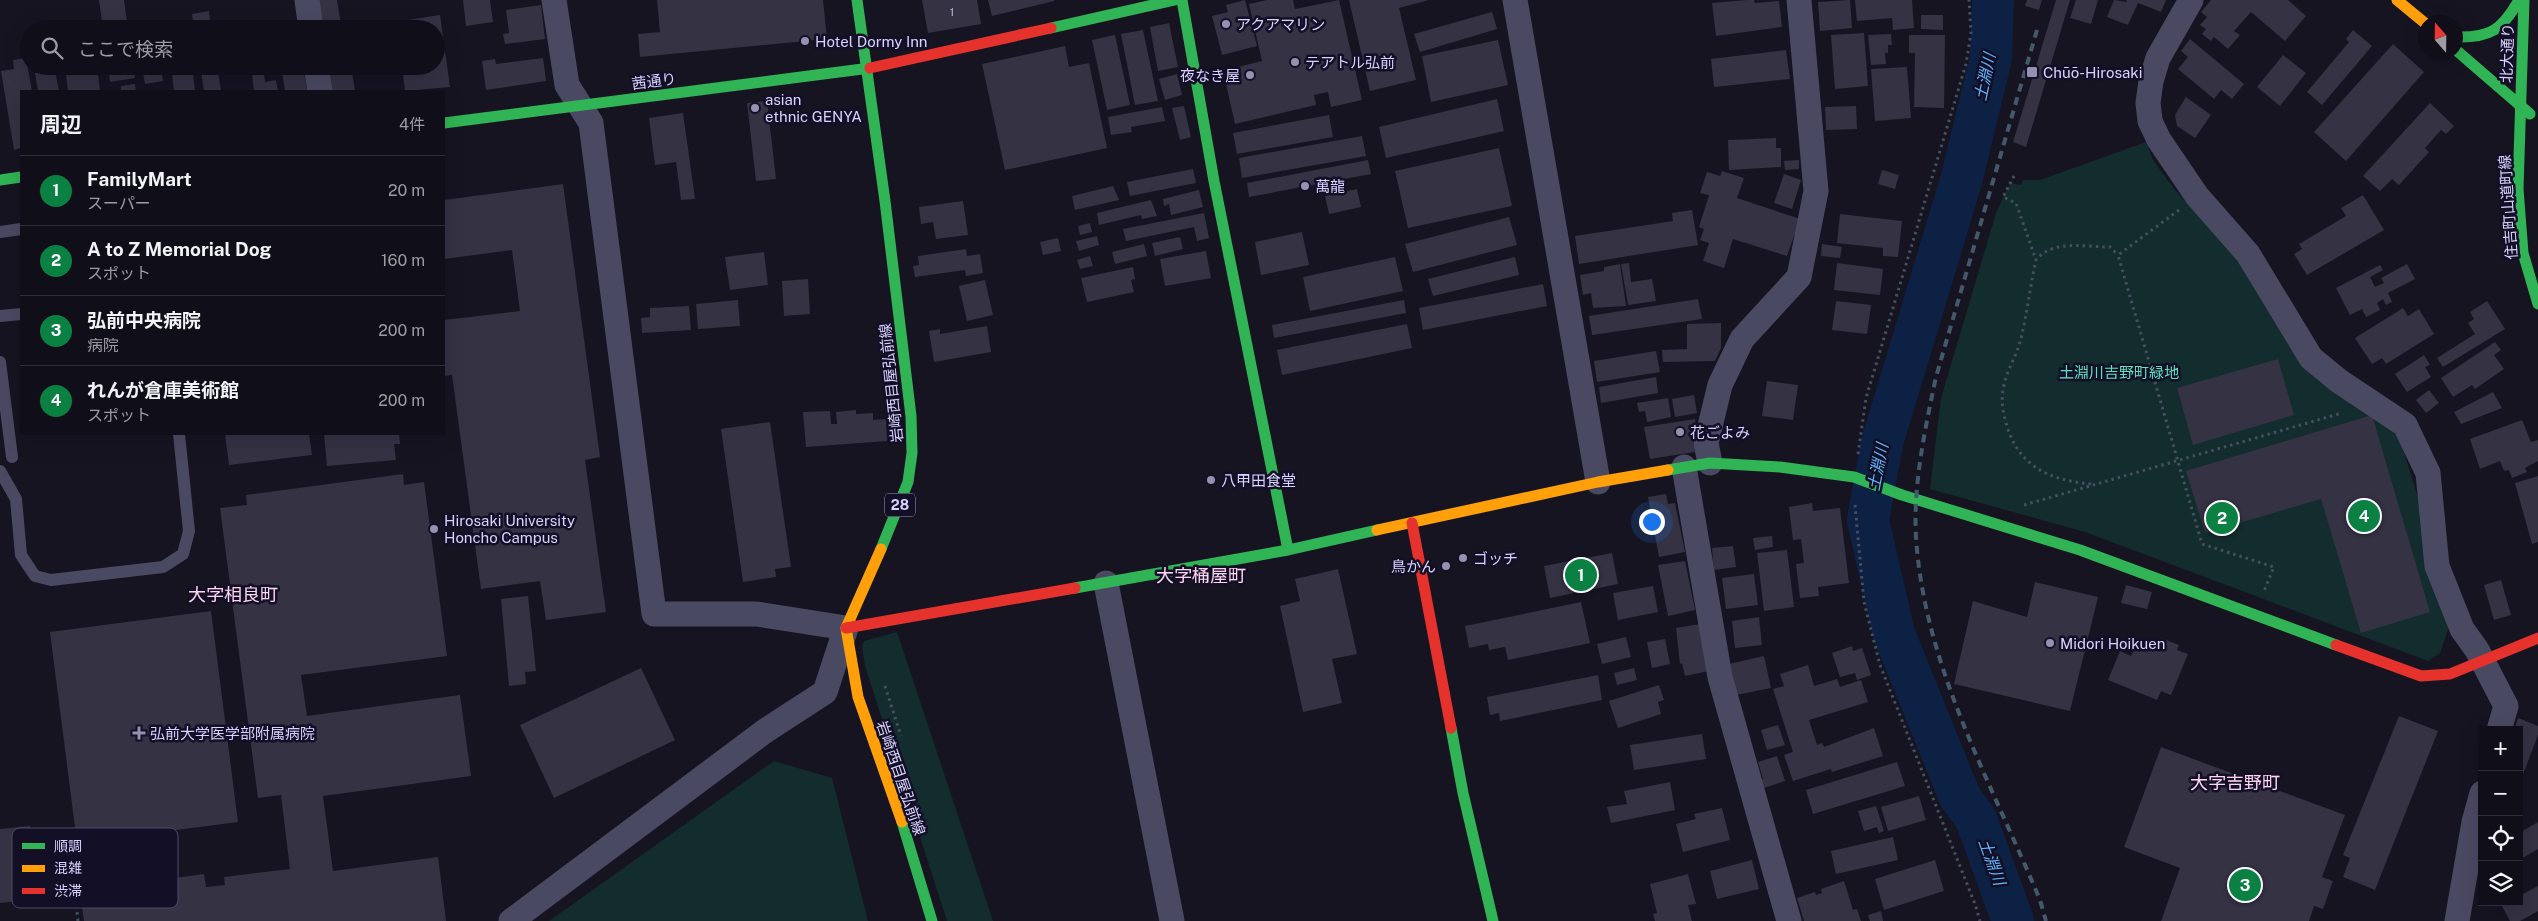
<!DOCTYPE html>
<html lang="ja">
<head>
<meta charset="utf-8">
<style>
	:root { --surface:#100f19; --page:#191822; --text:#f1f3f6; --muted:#9c9ca2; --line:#302f38; --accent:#0b8043 }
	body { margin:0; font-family:"Public Sans","Noto Sans JP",sans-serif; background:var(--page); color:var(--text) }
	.controls { position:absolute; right:15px; bottom:15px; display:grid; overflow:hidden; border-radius:0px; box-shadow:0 5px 20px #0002 }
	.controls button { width:45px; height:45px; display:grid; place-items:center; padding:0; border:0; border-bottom:1px solid var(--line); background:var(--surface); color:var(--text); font:25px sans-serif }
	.compass { position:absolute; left:2418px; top:15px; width:45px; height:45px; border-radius:50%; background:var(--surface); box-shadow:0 5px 20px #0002; rotate:340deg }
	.you { position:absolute; left:1651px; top:521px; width:18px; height:18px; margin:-12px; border:4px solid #fff; border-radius:50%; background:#1a73e8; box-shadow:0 0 0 8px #1a73e833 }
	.badge { display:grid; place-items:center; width:32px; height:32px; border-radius:50%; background:var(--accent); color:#fff; font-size:16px; font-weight:700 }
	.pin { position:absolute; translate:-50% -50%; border:2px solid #fff; box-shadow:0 1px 5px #0006 }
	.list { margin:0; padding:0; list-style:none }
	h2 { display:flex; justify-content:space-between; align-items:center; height:65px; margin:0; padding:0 20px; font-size:21px }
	h2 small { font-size:16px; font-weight:400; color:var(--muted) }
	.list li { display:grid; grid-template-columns:32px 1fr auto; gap:15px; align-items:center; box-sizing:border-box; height:70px; padding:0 20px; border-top:1px solid var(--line) }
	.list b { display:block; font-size:19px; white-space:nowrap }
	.list p { margin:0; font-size:16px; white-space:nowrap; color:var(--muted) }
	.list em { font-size:16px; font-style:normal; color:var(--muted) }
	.icon { flex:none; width:28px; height:28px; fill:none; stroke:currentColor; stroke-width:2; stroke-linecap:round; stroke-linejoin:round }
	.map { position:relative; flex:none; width:2538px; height:921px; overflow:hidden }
	.search { position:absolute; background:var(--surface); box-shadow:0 5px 20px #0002; left:20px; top:20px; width:425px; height:55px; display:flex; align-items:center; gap:12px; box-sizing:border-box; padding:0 18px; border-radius:28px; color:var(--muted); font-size:19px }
	.panel { position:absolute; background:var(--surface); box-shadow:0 5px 20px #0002; left:20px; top:90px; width:425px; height:345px; border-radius:0px }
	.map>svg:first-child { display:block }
	.green { fill:#132c2d }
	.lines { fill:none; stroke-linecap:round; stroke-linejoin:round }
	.river { stroke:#0d2144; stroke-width:42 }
	.building { fill:#343243 }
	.path { stroke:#44505f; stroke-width:3; stroke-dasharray:2.5 4; stroke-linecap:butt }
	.lane { stroke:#4a4962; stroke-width:12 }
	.street { stroke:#4a4962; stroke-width:25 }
	.fast { stroke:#30b455; stroke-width:11 }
	.slow { stroke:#ff9f0a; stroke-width:11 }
	.jam { stroke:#e5322d; stroke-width:11 }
	.rail { stroke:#43596b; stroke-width:4; stroke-dasharray:8 6; stroke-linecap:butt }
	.poi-dot { fill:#9591b1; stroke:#130f26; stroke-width:2 }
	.labels { text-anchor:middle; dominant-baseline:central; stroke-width:5; stroke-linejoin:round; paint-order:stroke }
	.number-label { font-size:12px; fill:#b0acd0 }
	.shield { fill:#130f26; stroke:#9e99be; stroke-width:1 }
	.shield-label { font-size:14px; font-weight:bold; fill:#d9d4ff }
	.poi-label { font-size:15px; fill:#d9d4ff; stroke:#130f26; text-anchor:start }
	.street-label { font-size:15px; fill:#d9d4ff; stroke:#130f26 }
	.park-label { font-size:15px; fill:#5fe0c0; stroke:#130f26 }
	.water-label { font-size:16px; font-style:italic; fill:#62b6ff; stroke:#130f26 }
	.quarter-label { font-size:18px; fill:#ffd6f0; stroke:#130f26 }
	.key { fill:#130f26; stroke:#4e4a67; stroke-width:1 }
	.key-label { font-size:14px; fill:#d9d4ff }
</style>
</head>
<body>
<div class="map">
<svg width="2538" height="921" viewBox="0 0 2538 921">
	<rect width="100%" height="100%" fill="#161421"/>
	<path class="green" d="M2146,142L2153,160L2175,190L2400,439L2427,527L2449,626L2440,653L2428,661L2085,532L1930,489L1941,398L1996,213L2010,183L2021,185L2023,180H2040Z
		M897,632L993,921H947L865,666L862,646L864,641Z
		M774,761L832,778L868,921H549Z"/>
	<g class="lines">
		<path class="river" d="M1993,0L1991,58L1961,181L1882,443L1868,520L1894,634L1960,797L1976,819L2013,921"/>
	</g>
	<path class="building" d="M99,0H124L128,29H103Z
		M317,0H337L341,25L344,24L345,29H321Z
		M463,0H490L493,22L466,26Z
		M657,0H823L827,39L640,57L638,34L660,32Z
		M922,0H977L981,24L928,33Z
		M988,0H1054V1L992,16Z
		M1245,0L1257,46L1222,55L1212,16L1228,12L1226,5Z
		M1267,0H1293L1295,9L1339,0L1362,100L1331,107L1328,92L1314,95L1316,105L1235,124L1226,84L1237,81L1234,68L1262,61L1249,4Z
		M1349,0H1429L1399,8L1416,80L1370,91Z
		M1747,0H1754L1755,3L1779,1L1782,27L1716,36L1712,3Z
		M1850,0L1852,28L1820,31L1818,2Z
		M1855,0H1912L1914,28L1893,30L1892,18L1857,21Z
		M2027,0H2042L2039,10L2025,6Z
		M2056,0H2070L2026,147L2013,142Z
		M2076,0H2098L2091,24L2070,18Z
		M2114,0L2126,2L2127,0H2166L2161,12L2138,3L2128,25L2107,17Z
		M2211,0H2288L2306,16L2285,41L2251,12L2234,31L2240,35L2228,49L2214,37L2211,41L2202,34L2206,29L2200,25L2207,17L2201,12Z
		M541,5L545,39L505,44L503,34L509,33L506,10Z
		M209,11L211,29H194L192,14Z
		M1492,12L1497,29L1420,52L1414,34Z
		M440,15L450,87L405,91L402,66H436V29H396L395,22Z
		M1921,15H1943V30L1921,29Z
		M185,21L186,29H165V24Z
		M1169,23L1178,67L1158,71L1150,27Z
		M92,26V29H80V28Z
		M1143,30L1158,101L1135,105L1121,34Z
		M2353,30L2372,46L2322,105L2307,92L2349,42L2346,39Z
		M1864,33L1868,86L1835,89L1831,35Z
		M1891,34L1892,45H1888V53H1885L1886,64L1871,65L1868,35Z
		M1115,35L1130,105L1107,110L1092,40Z
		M1909,35H1945L1944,108L1914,107L1915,53H1909Z
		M2190,39L2244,84L2232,99L2221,90L2214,99L2178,69L2188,57L2181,51Z
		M1498,40L1508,85L1431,102L1422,56Z
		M2393,44L2424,72L2346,161L2314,132Z
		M1065,46L1069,67L1089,63L1107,148L1005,170L982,64Z
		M1786,50L1790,79L1714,87L1711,59Z
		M2283,55L2306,73L2280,106L2257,87Z
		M26,58L32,91H21V148L14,150L1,71L14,69L13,60Z
		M543,58L546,81L486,90L482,61L495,59L496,64Z
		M65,66H97L100,91H68Z
		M108,66H133L135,78L110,82Z
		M142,66H161L163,81L145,84Z
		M171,66H192L195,91H174Z
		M200,66H217L221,91H204Z
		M251,66H263L265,82L276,80L278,91H254Z
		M281,66H303L307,91H285Z
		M327,66H351L355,91H331Z
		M1907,67L1911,118L1875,121L1871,69Z
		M55,70L59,91H38L35,73Z
		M1177,74L1182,95L1165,100L1159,79Z
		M135,84L136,91H121V86Z
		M2186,97L2211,115L2195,138L2177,126L2175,115Z
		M1497,99L1504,131L1386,158L1379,127Z
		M767,101L776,179L756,181L747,103Z
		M2430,103L2454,126L2446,134L2441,130L2425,148L2429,152L2399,185L2392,179L2380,191L2363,176Z
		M1184,106L1191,137L1180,140L1172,108Z
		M1856,106L1857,129L1826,130L1825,107Z
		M1162,107L1165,121L1131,127L1132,132L1111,135L1108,117Z
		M683,113L695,199L681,200L676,162L655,165L649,118Z
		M1329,115L1333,137L1237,154L1233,133Z
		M1362,136L1366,156L1242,178L1239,158Z
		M1776,138V148H1781V167L1729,170L1728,140Z
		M1499,148L1512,206L1408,228L1395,171Z
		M1368,160L1371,174L1249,197L1247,183Z
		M1799,160V169L1785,170L1784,161Z
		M1193,169L1196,183L1130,196L1127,182Z
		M1882,170L1899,175L1895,189L1878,184Z
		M1722,171L1744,178L1737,198L1800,219L1787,256L1733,239L1724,268L1703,261L1709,243L1700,240L1704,229L1699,227L1709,195L1700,193L1707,172L1720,176Z
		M1784,174L1801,180L1792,209L1774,203Z
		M563,184L600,457L585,460L606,612L546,620L540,581L481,589L452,375L444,376V320L520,311L512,250L444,259V200Z
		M1113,186L1119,200L1075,210L1072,196Z
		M1357,189L1361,207L1329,214L1325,196Z
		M1199,190L1203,207L1171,215L1169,204L1164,206L1163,199Z
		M2363,195L2384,230L2307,275L2294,254L2302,249L2299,244L2346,216L2341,208Z
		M1151,200L1157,216L1142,219L1141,215L1099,225L1097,213Z
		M963,201L968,235L936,239L933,222L921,224L919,207Z
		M1692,210L1698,245L1579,264L1575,236L1673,221L1672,213Z
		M1204,213L1209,238L1197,241L1194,227L1126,241L1123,229Z
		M1840,214L1902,221L1898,257L1883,256V248L1837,243Z
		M1509,217L1517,245L1413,272L1405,244Z
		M1090,223L1092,232L1080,235L1078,226Z
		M1302,232L1309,265L1261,275L1255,242Z
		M1097,236L1099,245L1079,251L1076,241Z
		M1180,237L1183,249L1155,256L1152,243Z
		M1058,238L1061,251L1043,255L1040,242Z
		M1144,244L1147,256L1115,264L1112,252Z
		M1822,244L1842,247L1840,258L1821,256Z
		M966,249L967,256L980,254L983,273L966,276L965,270L915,277L913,266L919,265L918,256Z
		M1206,251L1211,278L1165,286L1160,259Z
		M764,252L768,285L730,290L725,257Z
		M1090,256L1093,266L1080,269L1077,260Z
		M1395,257L1403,291L1310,311L1303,277Z
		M1515,257L1519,275L1433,296L1428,279Z
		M1629,263L1631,282L1652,279L1656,301L1628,305L1621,264Z
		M1837,263L1883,269L1880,295L1834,290Z
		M1620,264L1626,306L1593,308L1591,293L1583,295L1580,275L1604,271V267Z
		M2407,264L2415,279L2388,293L2392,302L2386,305L2383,299L2377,303L2380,310L2366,317L2362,309L2350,315L2336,288L2380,265L2383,270L2370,277L2375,287L2384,283L2381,278Z
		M1133,267L1135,279L1131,280L1134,292L1087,302L1081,278Z
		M808,279L810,314L784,316L782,281Z
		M985,280L993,315L967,321L959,286Z
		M1543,284L1547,306L1423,330L1419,308Z
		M1698,299L1702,319L1592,335L1589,316Z
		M738,300L740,326L698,329L696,304Z
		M1404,300L1406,313L1274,338L1272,325Z
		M1836,301L1871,305L1867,334L1832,330Z
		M2487,301L2505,329L2443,367L2437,358L2475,334L2468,323L2474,319L2470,312Z
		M689,306L691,330L642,333L641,318L650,317V308Z
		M2403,308L2408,316L2419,309L2434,334L2386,364L2382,358L2372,364L2355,338Z
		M1721,323V348L1715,361L1663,362L1662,350L1687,349V324Z
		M1407,324L1412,348L1282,375L1277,350Z
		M987,326L991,352L934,362L929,331L940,329V334Z
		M2495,342L2501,350L2494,355L2504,369L2475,389L2472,385L2453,397L2441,378Z
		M1656,351L1660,372L1597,382L1594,361Z
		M2424,355L2430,365L2425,367L2431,377L2407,392L2395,374Z
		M2278,359L2294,415L2193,445L2177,388Z
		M1656,377L1658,393L1601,403L1599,387Z
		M1767,381L1798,385L1793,420L1762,416Z
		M2429,390L2439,403L2426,413L2416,400Z
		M2493,392L2502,408L2461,424L2454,412Z
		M1694,395L1697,413L1675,417L1672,399Z
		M1668,398L1671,417L1647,422L1645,411L1639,412L1637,403Z
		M856,410V414L873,413V420L886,419L887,441L806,447L803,412L830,411L831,424H837L836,412Z
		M2372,415L2430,612L2361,633L2321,499L2205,533L2186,471Z
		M1695,419L1699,440L1693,441L1695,452L1650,459L1644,427Z
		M2522,420L2531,442L2538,440V461L2525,468L2527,472L2512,478L2509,470L2504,471L2500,461L2480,469L2470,439Z
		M770,422L791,567L775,569L776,577L743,582L721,429Z
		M225,434H309L312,455L229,465Z
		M324,434H399L400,444H394L396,460L327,466Z
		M403,474L404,485L424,482L447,656L301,675L307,716L460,695L471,776L323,796L333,871L438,857L446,921H84L80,893L91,891L89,872L98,871L100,888L204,874L206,887L225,885L224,877L290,869L281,795L258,798L220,508L247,505L246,495Z
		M2538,476V542L2532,544L2515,483Z
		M1666,494L1668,504L1675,503L1685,552L1659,557L1648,497Z
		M1812,503L1813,511L1840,508L1849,583L1818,587L1819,596L1800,598L1796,564L1804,563L1801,539L1793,540L1789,507Z
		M1772,536L1773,547L1755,550L1753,538Z
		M1733,546L1736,567L1714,570L1712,548Z
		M1787,550L1794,607L1764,611L1757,553Z
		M1612,553L1618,584L1550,598L1544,566Z
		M1685,561L1695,610L1668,616L1658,565Z
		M1338,569L1357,654L1332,659L1342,703L1303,712L1280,606L1300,601L1295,579Z
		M1754,574L1758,605L1726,609L1722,578Z
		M2501,580L2511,615L2494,620L2484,585Z
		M2035,582L2098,597L2070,711L1954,684L1973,601L2027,617Z
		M2126,585L2152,592L2147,609L2121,603Z
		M1653,586L1658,612L1618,620L1613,593Z
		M528,596L536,671L525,672L526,684L509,686L501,599Z
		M1581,602L1590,643L1508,660L1505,647L1489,650L1488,644L1469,648L1465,626Z
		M211,611L238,822L77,843L50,632Z
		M1759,617L1762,645L1735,648L1732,621Z
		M1700,624L1709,671L1685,676L1682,663L1680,664L1676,628Z
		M1626,637L1631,657L1602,664L1597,644Z
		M2161,638L2179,645L2177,650L2188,654L2171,695L2161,691L2157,700L2108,680L2120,651L2131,656L2137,643L2156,651Z
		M1665,639L1670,664L1652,668L1647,642Z
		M1852,646L1853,651L1862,648L1871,675L1857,680L1855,673L1840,677L1832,653Z
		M1764,656L1771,688L1736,695L1729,664Z
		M1808,665L1814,686L1837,679L1840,687L1861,680L1868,702L1809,720L1817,745L1822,743L1824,747L1874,728L1883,756L1832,772L1831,769L1793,781L1784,755L1793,752L1773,689L1784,686L1780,674Z
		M641,668L675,740L554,798L520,725Z
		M1634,668L1637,680L1617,685L1614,673Z
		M1598,675L1602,700L1500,721L1499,713L1490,715L1487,697Z
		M1659,685L1664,700L1658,702L1661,714L1618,728L1609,701Z
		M2399,716L2438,731L2375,890L2343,877L2350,858L2343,855Z
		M2518,718L2538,726V735L2519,785V730H2514Z
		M1778,725L1785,745L1767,750L1761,730Z
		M1702,734L1706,759L1634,770L1630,745Z
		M2161,747L2345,815L2322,877L2333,881L2323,909L2314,906L2309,921H2161L2180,868L2124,847Z
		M1777,756L1785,781L1761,789L1758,781L1763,779L1758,762Z
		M1897,762L1905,786L1813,814L1806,790Z
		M1670,782L1675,810L1611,823L1607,807L1627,804L1624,791Z
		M1919,796L1926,820L1888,831L1881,807Z
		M1876,806L1884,831L1879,833L1877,827L1864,831L1858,811Z
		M1722,808L1730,840L1683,852L1676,824L1696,819L1694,814Z
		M2538,822V849L2519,860V833Z
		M30,826L37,899L0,903V829Z
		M1893,837L1898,860L1836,874L1831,851Z
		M1752,860L1759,889L1717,899L1710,871Z
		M1935,860L1944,891L1884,910L1875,879Z
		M1688,874L1696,904L1688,905L1692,921H1655L1653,914L1657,913L1650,884Z
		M1844,881L1853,910L1857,909L1861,921H1804L1797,898L1815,892L1816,895L1822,893L1821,889Z
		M2538,886V911L2520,921H2510L2502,906L2509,902H2519V896Z
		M1881,911L1883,921H1870L1868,915Z"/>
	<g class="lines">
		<path class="path" d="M2014,176L2003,197L2016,203L2036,260
			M2179,210L2118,255L2202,544L2274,567L2264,591
			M1858,454L1866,398L1966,64L1971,33L1969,0
			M2091,484C2047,480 2016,465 2005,419C2002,408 2001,396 2004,385C2007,370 2016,357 2020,342C2027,315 2030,287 2036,260C2053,239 2085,247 2110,247L2118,255
			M1855,505L1864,602L1880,665L1975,904L1980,921
			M2024,505L2342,413
			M885,686L901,736
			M78,921L72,859L173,850L171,831"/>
		<path class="lane" d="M0,232L21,229
			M0,316L21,314
			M0,362L12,457
			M0,471L16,499L21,555L35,576L51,580L163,567L183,554L189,531L179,434"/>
		<path class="street" d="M307,0L311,29
			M1515,0L1598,482
			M2191,0L2158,58L2151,81L2148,103L2150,121L2159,140L2197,196L2248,254L2311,358L2339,381L2405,425L2428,473L2437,566L2462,629L2477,650L2506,706L2499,730
			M316,66L320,91
			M1710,463L1706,443L1720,385L1742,339L1799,277L1816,191L1799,0
			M1684,467L1720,677L1789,921
			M1106,583L1172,921
			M511,921L765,731L825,692L846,628L757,614H654L591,123L567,85L554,0
			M2457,921L2474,822L2482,793"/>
		<path class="fast" d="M857,0L885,201L911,416L912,453L908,482L881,549
			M1182,0L1214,181L1288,550
			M2524,0L2518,189L2523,253L2538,304
			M1051,28L1175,0
			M2456,37C2490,38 2502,30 2519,0
			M2456,50L2530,114
			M444,123L870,68
			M0,180L21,177
			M1668,470L1710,463L1780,467L1854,477L1902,495L2080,550L2336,645
			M1075,588L1288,550L1377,530
			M1451,728L1463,793L1493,921
			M902,822L932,921"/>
		<path class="slow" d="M2397,0L2426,24
			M1377,530L1598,482L1668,470
			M881,549L846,628L858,697L902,822"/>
		<path class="jam" d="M870,68L1051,28
			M1412,523L1451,728
			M846,628L1075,588
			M2336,645L2421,676L2450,674L2538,638"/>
		<path class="rail" d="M2037,30L1936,377C1925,429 1913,484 1916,537C1924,666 1992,784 2040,900L2046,921"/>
	</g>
	<g class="poi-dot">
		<circle cx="1226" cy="24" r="5"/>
		<circle cx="805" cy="41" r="5"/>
		<circle cx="1295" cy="62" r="5"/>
		<rect x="2026" y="66" width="12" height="12" rx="2.5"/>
		<circle cx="1250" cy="75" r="5"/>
		<circle cx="755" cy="108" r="5"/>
		<circle cx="1305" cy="186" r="5"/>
		<circle cx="1680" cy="432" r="5"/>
		<circle cx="1211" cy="480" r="5"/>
		<circle cx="434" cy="529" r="5"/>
		<circle cx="1463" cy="558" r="5"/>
		<circle cx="1446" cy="566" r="5"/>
		<circle cx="2050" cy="643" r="5"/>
		<path d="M136.5 725.5h5v5h5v5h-5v5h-5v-5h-5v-5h5z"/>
	</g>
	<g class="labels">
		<g class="number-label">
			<text x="952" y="12">1</text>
		</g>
		<rect class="shield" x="885" y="493.5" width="30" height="23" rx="4"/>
		<g class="shield-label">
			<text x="900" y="505">28</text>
		</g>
		<g class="poi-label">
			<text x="1236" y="24">アクアマリン</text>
			<text x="815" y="41">Hotel Dormy Inn</text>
			<text x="1305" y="62">テアトル弘前</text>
			<text x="2043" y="72">Chūō-Hirosaki</text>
			<text x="1240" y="75" text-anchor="end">夜なき屋</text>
			<text x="765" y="99">asian<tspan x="765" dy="17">ethnic GENYA</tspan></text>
			<text x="1315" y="186">萬龍</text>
			<text x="1690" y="432">花ごよみ</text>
			<text x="1221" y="480">八甲田食堂</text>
			<text x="444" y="520">Hirosaki University<tspan x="444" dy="17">Honcho Campus</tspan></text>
			<text x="1473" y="558">ゴッチ</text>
			<text x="1436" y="566" text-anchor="end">鳥かん</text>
			<text x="2060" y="643">Midori Hoikuen</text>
			<text x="150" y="733">弘前大学医学部附属病院</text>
		</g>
		<g class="street-label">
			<text transform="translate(2507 53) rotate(-88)">北大通り</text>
			<text transform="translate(654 81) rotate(-7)">茜通り</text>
			<text transform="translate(2508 207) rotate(-94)">住吉町山道町線</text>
			<text transform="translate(891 383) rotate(-96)">岩崎西目屋弘前線</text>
			<text transform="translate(901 778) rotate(71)">岩崎西目屋弘前線</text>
		</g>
		<g class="park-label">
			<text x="2119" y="372">土淵川吉野町緑地</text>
		</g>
		<g class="water-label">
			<text transform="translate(1985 77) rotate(-78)">土淵川</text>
			<text transform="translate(1878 467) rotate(-79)">土淵川</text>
			<text transform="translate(1992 862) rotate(70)">土淵川</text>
		</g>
		<g class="quarter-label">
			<text x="1201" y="575">大字桶屋町</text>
			<text x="233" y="594">大字相良町</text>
			<text x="2235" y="782">大字吉野町</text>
		</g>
	</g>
	<rect x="12" y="828" width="166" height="80" rx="8" class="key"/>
	<rect x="22" y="843" width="23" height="6" fill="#30b455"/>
	<rect x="22" y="865" width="23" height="7" fill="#ff9f0a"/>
	<rect x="22" y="888" width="23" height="6" fill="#e5322d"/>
	<g class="key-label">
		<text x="54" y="851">順調</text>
		<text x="54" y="873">混雑</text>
		<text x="54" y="896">渋滞</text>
	</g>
</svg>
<div class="controls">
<button>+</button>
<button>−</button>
<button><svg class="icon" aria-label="locate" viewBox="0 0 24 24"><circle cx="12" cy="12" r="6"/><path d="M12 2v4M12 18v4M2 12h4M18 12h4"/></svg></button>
<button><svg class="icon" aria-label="layers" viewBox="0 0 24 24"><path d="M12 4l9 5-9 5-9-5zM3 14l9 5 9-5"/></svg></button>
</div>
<svg class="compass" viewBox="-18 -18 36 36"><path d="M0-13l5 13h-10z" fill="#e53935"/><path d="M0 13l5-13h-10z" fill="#9c9ca2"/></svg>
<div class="you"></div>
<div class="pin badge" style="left:1581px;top:575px">1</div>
<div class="pin badge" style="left:2222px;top:518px">2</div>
<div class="pin badge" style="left:2245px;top:885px">3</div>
<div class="pin badge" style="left:2364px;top:516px">4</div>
<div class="search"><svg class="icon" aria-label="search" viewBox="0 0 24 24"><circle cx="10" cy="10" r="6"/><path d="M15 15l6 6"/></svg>ここで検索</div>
<section class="panel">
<h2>周辺<small>4件</small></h2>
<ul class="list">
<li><span class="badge">1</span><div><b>FamilyMart</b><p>スーパー</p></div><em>20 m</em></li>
<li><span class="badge">2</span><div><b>A to Z Memorial Dog</b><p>スポット</p></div><em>160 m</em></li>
<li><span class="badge">3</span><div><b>弘前中央病院</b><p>病院</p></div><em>200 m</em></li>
<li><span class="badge">4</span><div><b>れんが倉庫美術館</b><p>スポット</p></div><em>200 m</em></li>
</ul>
</section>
</div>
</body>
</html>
